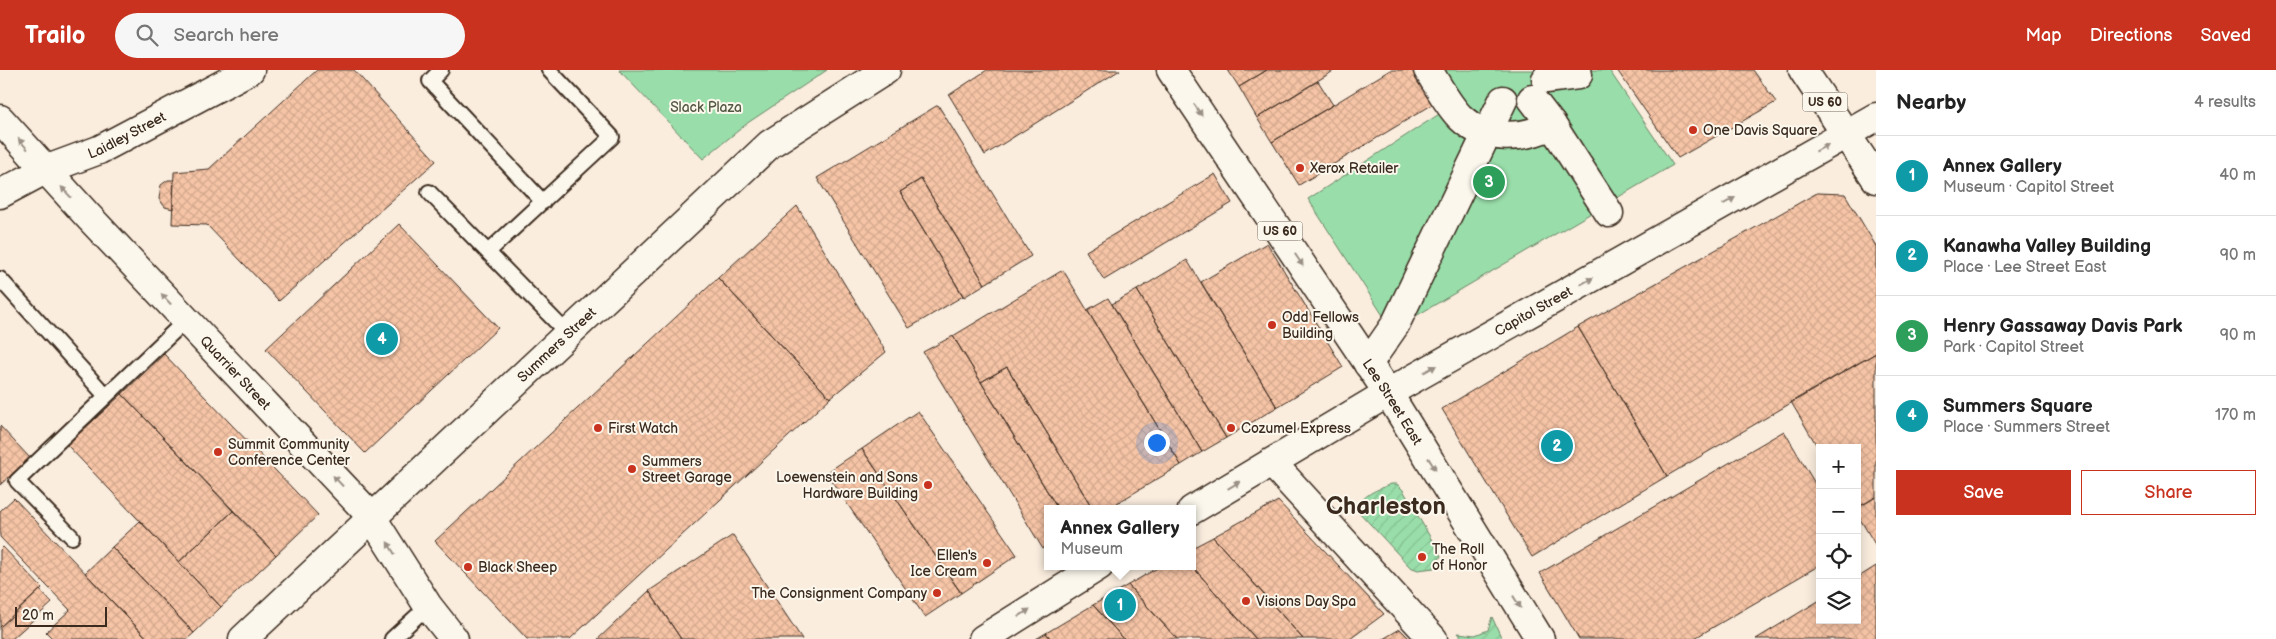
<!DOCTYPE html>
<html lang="en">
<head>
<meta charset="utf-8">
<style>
	:root { --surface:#fff; --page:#f6f6f6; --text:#222; --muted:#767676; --line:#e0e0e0; --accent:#c8321e }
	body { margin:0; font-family:"Balsamiq Sans",sans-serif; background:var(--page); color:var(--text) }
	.controls { position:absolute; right:15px; bottom:15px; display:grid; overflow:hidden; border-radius:0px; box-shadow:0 2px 12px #0003 }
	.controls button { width:45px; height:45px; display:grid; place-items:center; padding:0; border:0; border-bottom:1px solid var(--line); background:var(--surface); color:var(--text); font:25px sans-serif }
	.scale { position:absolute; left:15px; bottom:12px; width:92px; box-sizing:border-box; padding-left:5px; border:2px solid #3b2a1e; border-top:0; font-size:14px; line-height:18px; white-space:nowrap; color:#3b2a1e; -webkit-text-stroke:4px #fbf7ec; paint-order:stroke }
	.you { position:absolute; left:1156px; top:372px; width:18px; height:18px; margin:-12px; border:4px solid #fff; border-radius:50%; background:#1a73e8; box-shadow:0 0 0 8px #1a73e833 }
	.badge { display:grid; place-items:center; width:32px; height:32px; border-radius:50%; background:var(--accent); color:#fff; font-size:16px; font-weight:700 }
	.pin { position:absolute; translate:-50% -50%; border:2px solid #fff; box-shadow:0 1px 5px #0006 }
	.popup { position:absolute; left:1044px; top:435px; width:152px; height:65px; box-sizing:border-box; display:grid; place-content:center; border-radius:0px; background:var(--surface); filter:drop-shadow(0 1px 4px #0005); font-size:16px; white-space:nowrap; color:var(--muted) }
	.popup b { font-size:19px; color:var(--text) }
	.popup::after { content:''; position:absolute; left:50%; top:100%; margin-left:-10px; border:10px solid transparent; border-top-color:var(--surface) }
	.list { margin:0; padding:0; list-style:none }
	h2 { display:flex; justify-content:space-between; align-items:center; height:65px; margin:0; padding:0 20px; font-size:21px }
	h2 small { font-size:16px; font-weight:400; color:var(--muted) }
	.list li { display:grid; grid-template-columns:32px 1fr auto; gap:15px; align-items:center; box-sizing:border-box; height:80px; padding:0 20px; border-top:1px solid var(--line) }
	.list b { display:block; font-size:19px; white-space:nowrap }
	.list p { margin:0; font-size:16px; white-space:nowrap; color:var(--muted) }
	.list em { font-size:16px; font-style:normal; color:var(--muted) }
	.actions { display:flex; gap:10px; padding:15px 20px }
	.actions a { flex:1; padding:11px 0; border:1px solid var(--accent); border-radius:0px; text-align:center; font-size:18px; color:var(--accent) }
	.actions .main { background:var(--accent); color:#fff }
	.icon { flex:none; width:28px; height:28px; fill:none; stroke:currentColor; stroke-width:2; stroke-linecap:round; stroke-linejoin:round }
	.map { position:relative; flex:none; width:1876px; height:569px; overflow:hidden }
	header { display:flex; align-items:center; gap:30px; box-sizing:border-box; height:70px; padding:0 25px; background:var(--accent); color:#fff }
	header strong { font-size:24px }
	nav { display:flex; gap:28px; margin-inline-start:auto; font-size:18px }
	.search { width:350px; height:45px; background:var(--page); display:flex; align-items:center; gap:12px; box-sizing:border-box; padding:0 18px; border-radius:28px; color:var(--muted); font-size:19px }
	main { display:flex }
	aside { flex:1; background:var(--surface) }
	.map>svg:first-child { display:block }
	.park { fill:#99deaa; stroke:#6a8464 }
	.garden { fill:url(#garden-furrows); stroke:#6a8464 }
	.building { fill:url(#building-cross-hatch); stroke:#3b2a1e }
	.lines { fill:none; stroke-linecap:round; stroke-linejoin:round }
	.lane-casing { stroke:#3b2a1e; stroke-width:18 }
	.street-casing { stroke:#3b2a1e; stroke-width:31 }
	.secondary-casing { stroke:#3b2a1e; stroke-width:31 }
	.primary-casing { stroke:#3b2a1e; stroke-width:31 }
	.lane { stroke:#fbf7ec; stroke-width:14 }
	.street { stroke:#fbf7ec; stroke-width:28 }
	.secondary { stroke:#fbf7ec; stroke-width:28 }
	.primary { stroke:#fbf7ec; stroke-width:28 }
	.oneway { fill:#9b9085 }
	.poi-dot { fill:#c8321e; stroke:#fbf7ec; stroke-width:2 }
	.labels { text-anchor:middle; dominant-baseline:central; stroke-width:4; stroke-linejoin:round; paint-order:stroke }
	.shield { fill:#fbf7ec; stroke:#75685c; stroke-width:1 }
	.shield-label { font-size:12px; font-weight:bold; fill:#3b2a1e }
	.park-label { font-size:14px; fill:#525741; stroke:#fbf7ec }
	.poi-label { font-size:14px; fill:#3b2a1e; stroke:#fbf7ec; text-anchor:start }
	.street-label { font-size:14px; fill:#3b2a1e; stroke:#fbf7ec }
	.town-label { font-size:24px; font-weight:bold; fill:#3b2a1e; stroke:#fbf7ec }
</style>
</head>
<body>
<header>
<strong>Trailo</strong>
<div class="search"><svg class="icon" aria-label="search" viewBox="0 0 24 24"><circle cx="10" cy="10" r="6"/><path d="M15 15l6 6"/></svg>Search here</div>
<nav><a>Map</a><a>Directions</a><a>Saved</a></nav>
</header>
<main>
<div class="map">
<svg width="1876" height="569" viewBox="0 0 1876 569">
	<defs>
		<pattern id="garden-furrows" width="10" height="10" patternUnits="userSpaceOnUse" patternTransform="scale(1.25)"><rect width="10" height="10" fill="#99deaa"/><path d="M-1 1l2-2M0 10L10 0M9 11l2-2" fill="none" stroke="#85bf92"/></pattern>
		<pattern id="building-cross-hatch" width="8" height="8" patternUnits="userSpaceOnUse" patternTransform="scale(1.25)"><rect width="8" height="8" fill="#f6c4a6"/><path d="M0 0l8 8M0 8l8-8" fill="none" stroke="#d4a98e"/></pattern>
	</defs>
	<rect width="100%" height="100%" fill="#faedde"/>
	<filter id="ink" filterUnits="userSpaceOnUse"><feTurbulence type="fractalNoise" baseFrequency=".02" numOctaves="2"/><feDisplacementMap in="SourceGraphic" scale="10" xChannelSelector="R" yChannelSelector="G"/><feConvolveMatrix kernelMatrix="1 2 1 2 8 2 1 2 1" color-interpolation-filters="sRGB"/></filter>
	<g filter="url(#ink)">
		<path class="park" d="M619,0H827L749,52L703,89Z
			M1422,0H1609L1673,95L1409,250L1384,247L1308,129L1447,39Z"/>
		<path class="garden" d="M1391,414H1397L1403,420L1441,486L1434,498L1418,500L1410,497L1357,440C1362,424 1377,420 1391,414Z
			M1492,547L1502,569H1463L1458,563L1475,565L1488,560Z"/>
		<path class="building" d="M317,0H354L436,91L279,231L207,155L172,154L174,102L209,99Z
			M987,0H1120L985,85L949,25Z
			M1228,0H1267L1239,17Z
			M1267,0H1335L1257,48L1239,17Z
			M1390,0H1422L1440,30L1299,115L1272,72Z
			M1617,0H1753L1776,32L1678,88Z
			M1318,11L1333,35L1272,72L1257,48Z
			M938,35L1031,186L985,214L921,109L900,122L963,226L909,258L817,108Z
			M1215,104L1232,133L1104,210L1086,181Z
			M921,109L985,214L964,227L900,122Z
			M168,110H174L173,139L165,137L159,129L161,115Z
			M1817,123L1845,124L1876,176V283L1667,406L1578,257Z
			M797,136L886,282L830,328L718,208Z
			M399,154L498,258L365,383L266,279Z
			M1267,173L1343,297L1277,337L1201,212Z
			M1187,190L1277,337L1226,368L1137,220Z
			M1063,200L1181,395L1107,439H1093L1007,297L981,312L953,266Z
			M718,208L830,328L570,569H527L435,471Z
			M1137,220L1226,368L1202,382L1112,234Z
			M1108,228L1202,382L1181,395L1087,240Z
			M1578,257L1667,406L1532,487L1442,339Z
			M953,266L1058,439H1048V476L1043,479L923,282Z
			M1876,283V427L1857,438V378H1820V381L1791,332Z
			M164,284L318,445L276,485L122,324Z
			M1007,297L1093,439H1058L981,312Z
			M122,324L233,441L179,492L67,375Z
			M918,341L1017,485L961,523L862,379Z
			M0,356L30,388L0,415Z
			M1784,361L1820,422V495L1693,569H1579L1540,503Z
			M862,379L961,523L925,547L826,403Z
			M1876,427V476L1857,444V438Z
			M14,428L148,569H53L46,562L70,540L0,467V441Z
			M1278,431L1384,544L1350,569H1303L1213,467Z
			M233,441L276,485L221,537L179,492Z
			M140,451L221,537L194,563L112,477Z
			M733,465L802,569H681L649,521Z
			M1213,467L1252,511L1303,569H1256L1192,496V478Z
			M3,477L42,518L0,557V480Z
			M112,477L194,563L187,569H148L85,503Z
			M1161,496H1192L1256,569H1177L1128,515Z
			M1876,496V569H1756L1820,530V550H1857V508Z
			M1128,515L1177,569H1124L1093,535Z
			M40,520L52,533L12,569H0V557Z
			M649,521L681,569H598Z
			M1093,535L1124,569H1051L1046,563Z
			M1400,559L1410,569H1383Z
			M1046,563L1051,569H1036Z"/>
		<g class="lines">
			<defs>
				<path id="lane" d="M441,0L430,11L543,132
					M429,122L567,263
					M488,182L612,67L549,0
					M0,209L106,326
					M72,467L17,411L186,250
					M392,569L428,536"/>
				<g id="street">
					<path d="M1428,0C1437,14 1449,37 1461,48C1486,72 1523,69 1552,55"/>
					<path d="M1546,9L1578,5L1577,0"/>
					<path d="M1532,29L1552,55L1609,143"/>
					<path id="s1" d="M0,124L45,100L99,80L250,0"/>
					<path d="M1368,294L1395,255L1503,30"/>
					<path d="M1272,393L1433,569"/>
					<path id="s2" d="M1192,440L1388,323L1876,47"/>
					<path id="s3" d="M243,569L770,74L886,0"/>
					<path d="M983,569L1099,496"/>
				</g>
				<g id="secondary">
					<path id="s4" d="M0,49L87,145L371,446L428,536L454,569"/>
				</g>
				<g id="primary">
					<path id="s5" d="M1171,0L1388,323L1540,569"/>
					<path d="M1803,0L1876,109"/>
				</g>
			</defs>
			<use href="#lane" class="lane-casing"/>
			<use href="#street" class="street-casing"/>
			<use href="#secondary" class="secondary-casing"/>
			<use href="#primary" class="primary-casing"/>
			<use href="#lane" class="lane"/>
			<use href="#street" class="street"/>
			<use href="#secondary" class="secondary"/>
			<use href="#primary" class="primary"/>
		</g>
		<defs><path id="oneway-solid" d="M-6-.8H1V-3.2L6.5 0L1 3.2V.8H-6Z" transform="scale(1.25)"/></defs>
		<g class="oneway">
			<use href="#oneway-solid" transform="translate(1198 40) rotate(56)"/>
			<use href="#oneway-solid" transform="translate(23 74) rotate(-131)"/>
			<use href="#oneway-solid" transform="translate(1822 78) rotate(-29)"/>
			<use href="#oneway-solid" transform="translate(66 122) rotate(-133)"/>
			<use href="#oneway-solid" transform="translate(1729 131) rotate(-29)"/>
			<use href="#oneway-solid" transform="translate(1299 190) rotate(56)"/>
			<use href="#oneway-solid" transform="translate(1587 211) rotate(-29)"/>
			<use href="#oneway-solid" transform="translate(166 229) rotate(-133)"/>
			<use href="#oneway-solid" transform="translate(1430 299) rotate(-29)"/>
			<use href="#oneway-solid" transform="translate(1432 394) rotate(58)"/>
			<use href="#oneway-solid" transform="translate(338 411) rotate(-133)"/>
			<use href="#oneway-solid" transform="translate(1234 415) rotate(-31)"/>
			<use href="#oneway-solid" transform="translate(391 478) rotate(-122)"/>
			<use href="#oneway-solid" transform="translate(1517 532) rotate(58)"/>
			<use href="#oneway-solid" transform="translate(1024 543) rotate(-33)"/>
		</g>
	</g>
	<g class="poi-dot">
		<circle cx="1693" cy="60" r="5"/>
		<circle cx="1300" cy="98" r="5"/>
		<circle cx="1272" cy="255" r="5"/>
		<circle cx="598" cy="358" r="5"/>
		<circle cx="1231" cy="358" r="5"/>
		<circle cx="218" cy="382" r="5"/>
		<circle cx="632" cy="399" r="5"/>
		<circle cx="928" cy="415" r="5"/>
		<circle cx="1422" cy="487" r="5"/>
		<circle cx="987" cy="493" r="5"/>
		<circle cx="468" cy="497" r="5"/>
		<circle cx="937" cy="523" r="5"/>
		<circle cx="1246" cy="531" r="5"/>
	</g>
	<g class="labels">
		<g class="shield">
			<rect x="1802.5" y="22.5" width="45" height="19" rx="4"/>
			<rect x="1257.5" y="151.5" width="45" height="19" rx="4"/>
		</g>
		<g class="shield-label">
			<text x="1825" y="32">US 60</text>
			<text x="1280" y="161">US 60</text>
		</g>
		<g class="park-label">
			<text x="706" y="37">Slack Plaza</text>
		</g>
		<g class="poi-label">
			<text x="1703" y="60">One Davis Square</text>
			<text x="1310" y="98">Xerox Retailer</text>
			<text x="1282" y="247">Odd Fellows<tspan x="1282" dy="16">Building</tspan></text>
			<text x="608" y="358">First Watch</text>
			<text x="1241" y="358">Cozumel Express</text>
			<text x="228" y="374">Summit Community<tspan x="228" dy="16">Conference Center</tspan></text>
			<text x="642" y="391">Summers<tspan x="642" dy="16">Street Garage</tspan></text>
			<text x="918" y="407" text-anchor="end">Loewenstein and Sons<tspan x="918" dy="16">Hardware Building</tspan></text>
			<text x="1432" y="479">The Roll<tspan x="1432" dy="16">of Honor</tspan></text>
			<text x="977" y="485" text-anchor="end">Ellen's<tspan x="977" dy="16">Ice Cream</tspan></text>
			<text x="478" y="497">Black Sheep</text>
			<text x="927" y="523" text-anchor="end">The Consignment Company</text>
			<text x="1256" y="531">Visions Day Spa</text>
		</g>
		<g class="street-label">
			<text stroke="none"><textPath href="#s1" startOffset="140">Laidley Street</textPath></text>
			<text stroke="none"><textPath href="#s2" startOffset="395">Capitol Street</textPath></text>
			<text stroke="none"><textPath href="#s3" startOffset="430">Summers Street</textPath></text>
			<text stroke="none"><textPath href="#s4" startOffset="346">Quarrier Street</textPath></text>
			<text stroke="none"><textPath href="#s5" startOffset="399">Lee Street East</textPath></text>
		</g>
		<g class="town-label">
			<text x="1386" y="436">Charleston</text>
		</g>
	</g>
</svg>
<div class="controls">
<button>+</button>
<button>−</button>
<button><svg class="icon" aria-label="locate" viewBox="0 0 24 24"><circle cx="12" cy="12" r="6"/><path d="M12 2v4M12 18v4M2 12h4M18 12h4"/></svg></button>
<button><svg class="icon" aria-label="layers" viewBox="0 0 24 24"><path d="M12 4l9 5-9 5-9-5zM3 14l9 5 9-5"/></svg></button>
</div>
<div class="scale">20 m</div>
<div class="you"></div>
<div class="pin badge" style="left:1120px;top:535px;background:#0f9aa8">1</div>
<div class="popup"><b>Annex Gallery</b>Museum</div>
<div class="pin badge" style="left:1557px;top:376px;background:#0f9aa8">2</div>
<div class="pin badge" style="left:1489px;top:112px;background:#2e9e5b">3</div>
<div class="pin badge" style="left:382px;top:269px;background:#0f9aa8">4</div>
</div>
<aside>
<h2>Nearby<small>4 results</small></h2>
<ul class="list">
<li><span class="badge" style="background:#0f9aa8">1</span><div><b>Annex Gallery</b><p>Museum · Capitol Street</p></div><em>40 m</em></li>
<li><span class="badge" style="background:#0f9aa8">2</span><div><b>Kanawha Valley Building</b><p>Place · Lee Street East</p></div><em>90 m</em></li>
<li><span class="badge" style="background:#2e9e5b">3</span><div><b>Henry Gassaway Davis Park</b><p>Park · Capitol Street</p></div><em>90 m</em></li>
<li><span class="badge" style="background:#0f9aa8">4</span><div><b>Summers Square</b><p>Place · Summers Street</p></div><em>170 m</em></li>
</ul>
<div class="actions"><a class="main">Save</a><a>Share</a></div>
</aside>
</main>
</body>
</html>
